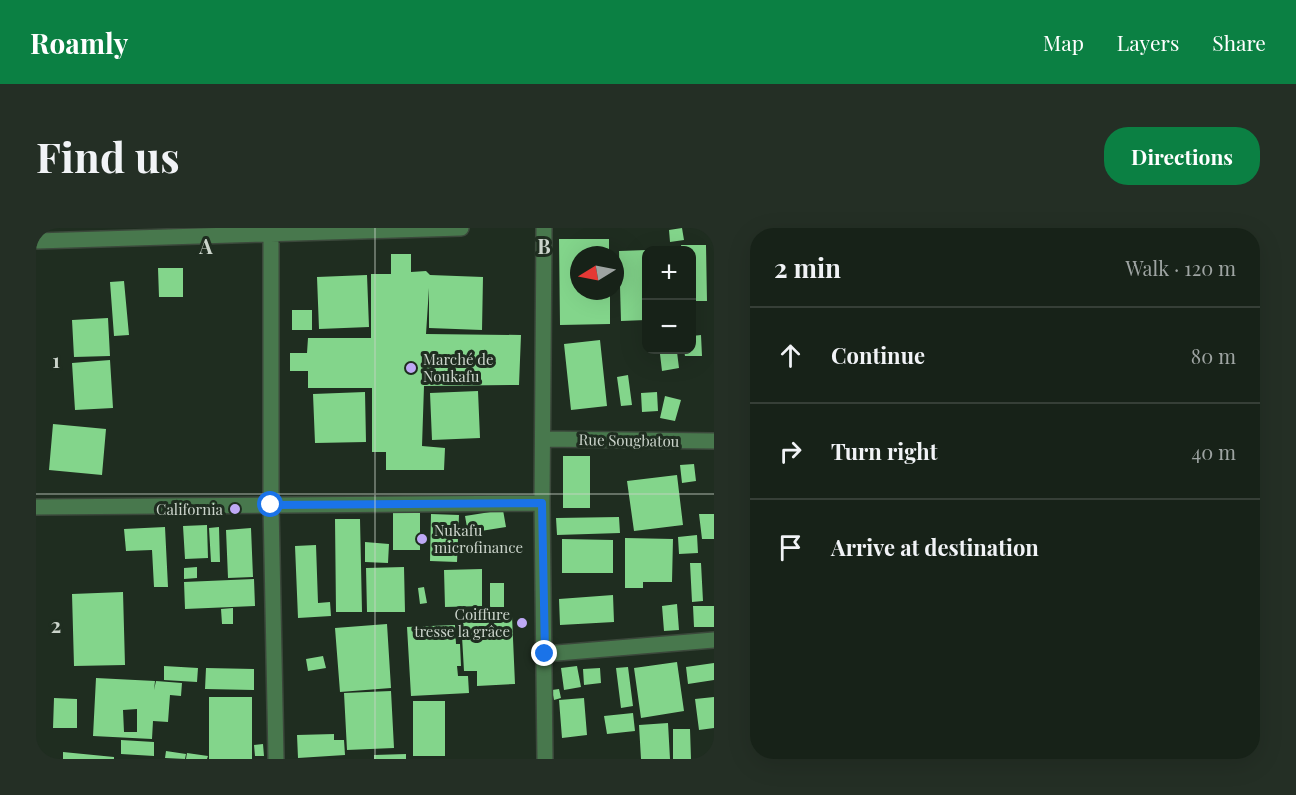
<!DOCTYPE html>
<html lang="en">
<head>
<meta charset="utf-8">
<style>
	:root { --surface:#172218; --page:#242f25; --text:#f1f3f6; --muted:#9ea4a2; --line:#363f37; --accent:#0b8043 }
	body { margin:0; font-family:"Playfair Display",serif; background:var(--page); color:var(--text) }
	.controls { position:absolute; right:18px; top:18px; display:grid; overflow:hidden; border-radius:12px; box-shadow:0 6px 24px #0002 }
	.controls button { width:54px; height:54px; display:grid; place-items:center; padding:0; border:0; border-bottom:2px solid var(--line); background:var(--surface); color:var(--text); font:30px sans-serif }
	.compass { position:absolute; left:534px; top:18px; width:54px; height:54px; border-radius:50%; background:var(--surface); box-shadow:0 6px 24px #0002; rotate:260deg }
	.stop { position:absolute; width:18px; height:18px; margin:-14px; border:4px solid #1a73e8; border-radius:50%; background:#fff }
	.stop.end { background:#1a73e8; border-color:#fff; box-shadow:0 2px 6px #0008 }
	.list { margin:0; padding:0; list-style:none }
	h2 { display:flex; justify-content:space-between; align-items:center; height:78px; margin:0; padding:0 24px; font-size:26px }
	h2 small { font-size:20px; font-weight:400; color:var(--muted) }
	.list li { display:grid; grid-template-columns:39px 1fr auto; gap:18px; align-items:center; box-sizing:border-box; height:96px; padding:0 24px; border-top:2px solid var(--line) }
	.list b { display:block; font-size:22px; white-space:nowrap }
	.list em { font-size:20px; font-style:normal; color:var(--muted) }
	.icon { flex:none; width:33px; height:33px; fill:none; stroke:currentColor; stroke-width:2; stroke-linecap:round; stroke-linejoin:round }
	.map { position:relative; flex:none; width:678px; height:531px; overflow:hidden; border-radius:24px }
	header { display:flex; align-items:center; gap:36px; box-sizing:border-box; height:84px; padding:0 30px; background:var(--accent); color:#fff }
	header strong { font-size:28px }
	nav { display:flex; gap:33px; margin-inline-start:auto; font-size:21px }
	.intro { display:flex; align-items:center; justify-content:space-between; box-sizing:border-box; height:144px; padding:0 36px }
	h1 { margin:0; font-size:42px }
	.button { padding:15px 27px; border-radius:24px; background:var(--accent); color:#fff; font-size:21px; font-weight:700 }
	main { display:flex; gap:36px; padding:0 36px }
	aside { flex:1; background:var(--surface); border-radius:24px; box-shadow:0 6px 24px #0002 }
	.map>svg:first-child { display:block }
	.building { fill:#83d58b; fill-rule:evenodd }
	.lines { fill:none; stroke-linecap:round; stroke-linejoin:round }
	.minor-casing { stroke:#3b483b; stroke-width:18 }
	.minor { stroke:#48784d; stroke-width:15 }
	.route { stroke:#1a73e8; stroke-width:8 }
	.grid { fill:none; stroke:#cbd4cb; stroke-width:1.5; stroke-opacity:0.55 }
	.poi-dot { fill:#bea9f5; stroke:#1f2d20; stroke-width:2 }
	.labels { text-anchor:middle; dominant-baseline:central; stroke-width:6; stroke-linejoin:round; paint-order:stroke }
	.poi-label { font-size:15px; fill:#cbd4cb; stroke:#1f2d20; text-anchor:start }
	.street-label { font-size:15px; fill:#cbd4cb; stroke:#1f2d20 }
	.grid-label { font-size:20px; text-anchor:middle; font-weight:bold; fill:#cbd4cb; stroke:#1f2d20; stroke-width:6; stroke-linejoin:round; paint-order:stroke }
</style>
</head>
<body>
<header>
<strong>Roamly</strong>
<nav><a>Map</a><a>Layers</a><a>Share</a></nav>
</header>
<div class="intro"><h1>Find us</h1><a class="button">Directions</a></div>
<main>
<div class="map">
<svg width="678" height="531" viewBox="0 0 678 531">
	<rect width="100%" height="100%" fill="#1f2d20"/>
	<path class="building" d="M646,0L648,12L634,14L633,2Z
		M523,11H573V27H543V63H574V96L524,97Z
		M645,17H670L671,73H656V22H646Z
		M610,22V92L585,93L583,23Z
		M355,26H375V44L390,43L394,47L447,49L446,102L393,100V60L390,106L485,107L483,157L388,158L386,218L409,220L408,242H350V224H336V160H272V143H254V125H271L272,110H335V46H355Z
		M122,40H147V69H123Z
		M331,47L333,99L283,101L281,49Z
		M88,53L93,107L78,108L74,54Z
		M256,82H276V102H256Z
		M72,90L74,128L38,129L36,92Z
		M665,107L666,128H649L648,122H656V108Z
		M564,112L571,178L535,182L528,116Z
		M641,124L643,140L626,143L624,126Z
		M74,132L77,180L39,182L36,135Z
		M592,147L596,177L585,178L581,149Z
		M442,163L444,210L396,212L394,165Z
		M329,164L330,214L279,215L277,166Z
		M621,164L622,183L606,184L605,165Z
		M629,168L645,172L639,193L624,190Z
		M17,196L70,201L66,247L13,242Z
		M527,228H554V280H527Z
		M658,236L660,253L646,255L644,237Z
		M641,247L647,297L598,303L591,253Z
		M467,282L470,299L432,305L429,288Z
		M357,285H384V322H357Z
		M395,286L423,287L421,334L394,333Z
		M663,286H678V311H666Z
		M583,289L584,305L521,307L520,290Z
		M299,291H324L326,384H300Z
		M171,297L172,330L149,331L147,298Z
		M129,299L132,359H118L116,322L90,323L88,301Z
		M183,299L184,334H175L173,300Z
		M215,300L217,349L192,350L190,302Z
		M661,307L662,325L643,326L642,309Z
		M589,310L637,311L636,354H607V360H589Z
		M526,311L577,312V345H526Z
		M329,314L353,316L352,335L329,334Z
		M280,317L282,375L294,374L295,388L262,390L259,318Z
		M654,335H665L667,373L656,374Z
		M161,339V350L148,351V340Z
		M368,339L369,384H331L330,340Z
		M446,341V378L409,379L408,342Z
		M218,351L219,378L149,381L148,354Z
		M454,355H468V379H454Z
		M388,359L391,375L384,376L382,360Z
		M87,364L89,437L38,438L36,366Z
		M577,367L578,394L524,397L523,371Z
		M641,376L643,402L628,403L626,378Z
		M657,378H678V399H658Z
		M197,380V396H186L185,381Z
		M476,388L479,456L441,458V443H428L425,391Z
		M351,396L355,460L304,464L299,400Z
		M419,397L420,416H424L425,438H421L422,448H432L433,465L375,468L371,399Z
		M287,428L290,440L272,443L270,431Z
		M641,434L648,483L605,490L598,440Z
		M678,435V452L652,456L650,439Z
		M128,438L162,440L161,454L128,452Z
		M541,438L545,459L528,462L525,440Z
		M592,439L597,478L585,480L580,440Z
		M170,440L218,441V462L169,461Z
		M564,440L565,455L548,457L547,441Z
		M60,450L119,453L118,462L120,453L146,455L145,468L134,467L132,494L117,493L116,511L57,508ZM101,481V504H88L87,482Z
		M523,461L525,470L518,472L516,462Z
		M355,463L358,520L311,522L308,465Z
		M173,469H216V531H173Z
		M678,469V500L663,502L659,471Z
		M18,470L41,471V500H17Z
		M548,470L551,507L526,510L523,472Z
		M377,473H409V528H377Z
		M597,485L599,503L571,506L568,488Z
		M632,495L634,531H605L603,497Z
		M637,501H654L655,531H637Z
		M298,506V512H308L309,527L262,530L261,507Z
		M85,512L118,514V528L85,526Z
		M227,516L228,528H219L218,517Z
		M130,523L150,526L149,531L129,530Z
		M27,524L78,529V531H27Z
		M151,525L172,528L171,531H150Z
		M370,526V531H338V527Z"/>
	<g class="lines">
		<defs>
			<path id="minor" d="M235,0V277L240,531
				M508,0L506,275L509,531
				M0,13L425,0
				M507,211L678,213
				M0,279L506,275
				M509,426L678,412"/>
		</defs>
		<use href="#minor" class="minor-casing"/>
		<use href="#minor" class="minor"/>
	</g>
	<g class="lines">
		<path class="route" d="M235,277L506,275L509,426"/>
	</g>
	<path class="grid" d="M339,0V531M0,266H678"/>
	<g class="poi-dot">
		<circle cx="375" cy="140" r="6"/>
		<circle cx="199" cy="281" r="6"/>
		<circle cx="386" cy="311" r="6"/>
		<circle cx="486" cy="395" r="6"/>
	</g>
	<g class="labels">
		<g class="poi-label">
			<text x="387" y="131">Marché de<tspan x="387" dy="17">Noukafu</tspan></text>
			<text x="187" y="281" text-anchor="end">California</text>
			<text x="398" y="302">Nukafu<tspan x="398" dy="17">microfinance</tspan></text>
			<text x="474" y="386" text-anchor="end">Coiffure<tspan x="474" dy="17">tresse la grâce</tspan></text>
		</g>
		<g class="street-label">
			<text transform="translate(593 212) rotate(1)">Rue Sougbatou</text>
		</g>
	</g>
	<g class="grid-label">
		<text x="170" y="26">A</text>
		<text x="508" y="26">B</text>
		<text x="20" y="140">1</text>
		<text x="20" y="405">2</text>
	</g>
</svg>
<div class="controls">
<button>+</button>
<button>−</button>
</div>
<svg class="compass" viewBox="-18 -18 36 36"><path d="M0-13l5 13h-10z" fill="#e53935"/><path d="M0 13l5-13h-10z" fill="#9ea4a2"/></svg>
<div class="stop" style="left:235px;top:277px"></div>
<div class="stop end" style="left:509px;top:426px"></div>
</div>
<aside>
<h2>2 min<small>Walk · 120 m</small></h2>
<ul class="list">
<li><svg class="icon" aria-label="ahead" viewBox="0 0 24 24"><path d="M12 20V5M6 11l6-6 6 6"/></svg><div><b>Continue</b></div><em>80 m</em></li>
<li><svg class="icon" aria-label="right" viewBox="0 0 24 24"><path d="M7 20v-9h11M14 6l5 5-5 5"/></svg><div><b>Turn right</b></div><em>40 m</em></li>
<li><svg class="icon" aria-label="arrive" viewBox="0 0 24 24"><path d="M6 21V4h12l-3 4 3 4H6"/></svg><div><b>Arrive at destination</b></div></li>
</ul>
</aside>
</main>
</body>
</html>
